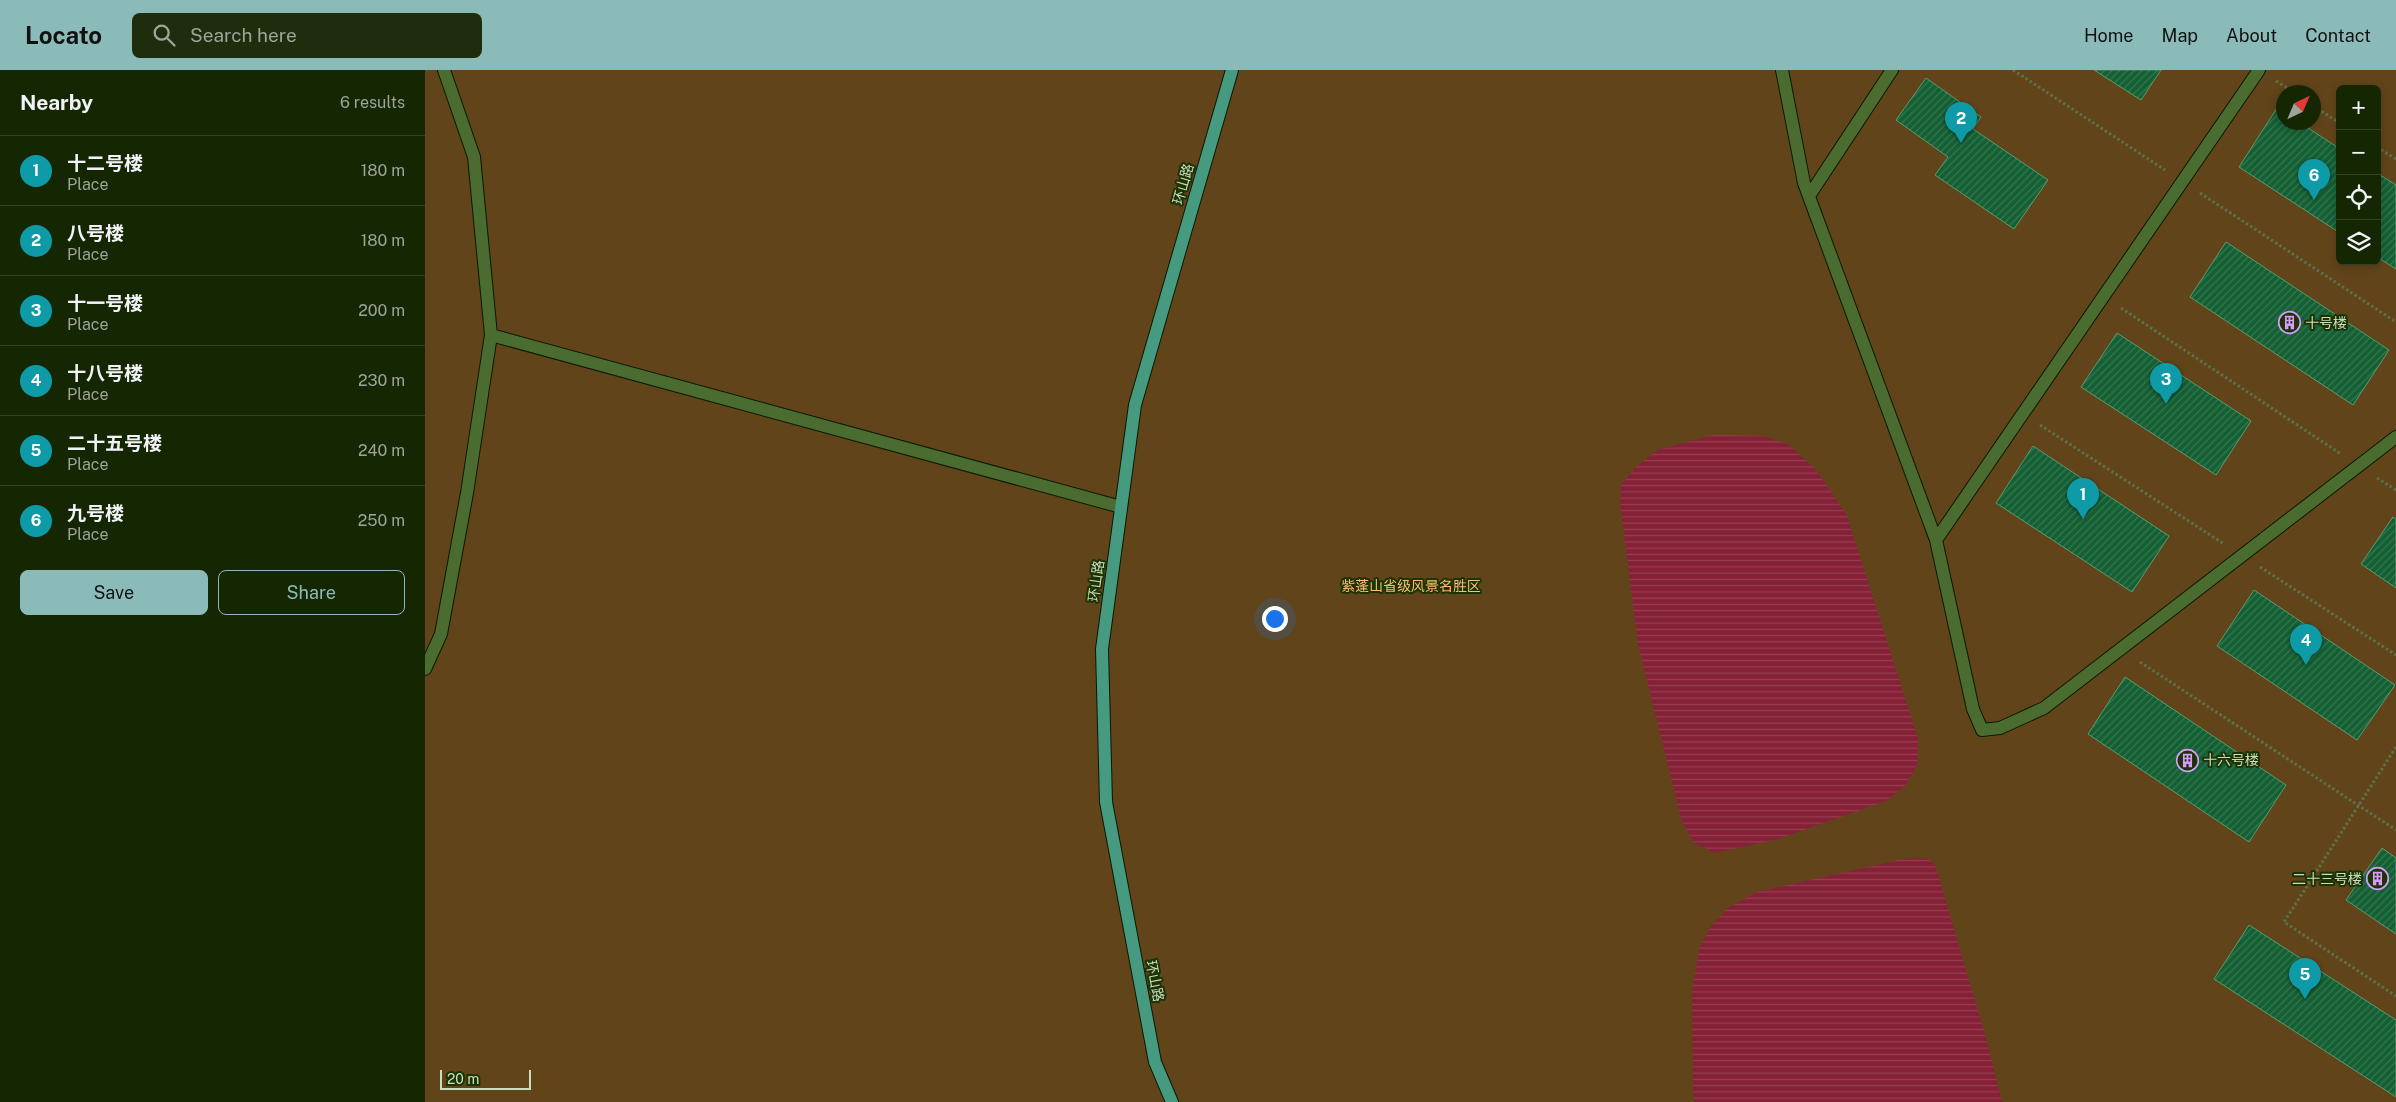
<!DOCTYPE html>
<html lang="en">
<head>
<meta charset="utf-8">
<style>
	:root { --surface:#152603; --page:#1e2e0d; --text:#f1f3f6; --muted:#9da59a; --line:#344325; --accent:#8bbbb9 }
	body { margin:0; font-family:"Public Sans","Noto Sans SC",sans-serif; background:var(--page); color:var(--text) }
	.controls { position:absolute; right:15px; top:15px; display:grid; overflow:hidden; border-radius:8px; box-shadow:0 2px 8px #0003 }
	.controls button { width:45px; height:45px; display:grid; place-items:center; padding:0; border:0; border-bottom:1px solid var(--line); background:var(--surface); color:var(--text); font:25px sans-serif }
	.compass { position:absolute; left:1851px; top:15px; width:45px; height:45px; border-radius:50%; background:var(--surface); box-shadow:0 2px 8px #0003; rotate:44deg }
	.scale { position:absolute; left:15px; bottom:12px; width:91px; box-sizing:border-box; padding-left:5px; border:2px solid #caddbd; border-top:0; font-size:14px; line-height:18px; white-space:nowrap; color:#caddbd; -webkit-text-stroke:4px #1c3304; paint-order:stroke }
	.you { position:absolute; left:849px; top:548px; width:18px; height:18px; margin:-12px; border:4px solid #fff; border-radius:50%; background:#1a73e8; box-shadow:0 0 0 8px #1a73e833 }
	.badge { display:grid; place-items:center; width:32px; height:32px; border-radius:50%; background:var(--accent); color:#fff; font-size:16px; font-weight:700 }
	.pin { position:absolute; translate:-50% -41px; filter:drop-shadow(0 1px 2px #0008) }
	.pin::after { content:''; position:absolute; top:26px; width:18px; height:15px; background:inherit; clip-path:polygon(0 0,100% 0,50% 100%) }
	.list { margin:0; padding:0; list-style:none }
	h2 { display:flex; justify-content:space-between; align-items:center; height:65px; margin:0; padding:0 20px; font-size:21px }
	h2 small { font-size:16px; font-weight:400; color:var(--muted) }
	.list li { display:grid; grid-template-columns:32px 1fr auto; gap:15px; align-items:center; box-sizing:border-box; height:70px; padding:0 20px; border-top:1px solid var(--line) }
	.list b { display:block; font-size:19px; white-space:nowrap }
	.list p { margin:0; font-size:16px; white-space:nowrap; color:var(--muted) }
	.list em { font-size:16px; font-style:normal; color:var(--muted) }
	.actions { display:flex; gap:10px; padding:15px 20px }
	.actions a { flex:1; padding:11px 0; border:1px solid var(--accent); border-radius:8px; text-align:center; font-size:18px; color:var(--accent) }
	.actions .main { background:var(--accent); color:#111 }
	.icon { flex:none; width:28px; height:28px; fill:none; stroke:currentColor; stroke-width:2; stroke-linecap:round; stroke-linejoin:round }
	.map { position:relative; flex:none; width:1971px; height:1032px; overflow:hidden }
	header { display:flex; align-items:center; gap:30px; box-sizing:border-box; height:70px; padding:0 25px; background:var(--accent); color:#111 }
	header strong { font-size:24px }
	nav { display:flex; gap:28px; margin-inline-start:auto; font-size:18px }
	.search { width:350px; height:45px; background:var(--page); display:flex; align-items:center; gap:12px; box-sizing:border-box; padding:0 18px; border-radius:8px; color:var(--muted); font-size:19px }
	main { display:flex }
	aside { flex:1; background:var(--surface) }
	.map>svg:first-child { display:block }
	.park { fill:#62441a; fill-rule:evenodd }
	.water { fill:url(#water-rules) }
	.building { fill:url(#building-hatch); stroke:#5a9b6e }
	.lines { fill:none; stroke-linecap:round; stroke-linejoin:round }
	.minor-casing { stroke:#091900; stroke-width:14 }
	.major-casing { stroke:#091900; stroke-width:14 }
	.path { stroke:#5c7248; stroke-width:3; stroke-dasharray:2.5 2.5; stroke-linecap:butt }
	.minor { stroke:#4b6c30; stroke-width:12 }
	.major { stroke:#469a80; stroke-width:12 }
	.labels { text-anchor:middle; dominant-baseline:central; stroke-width:4; stroke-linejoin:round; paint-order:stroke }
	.street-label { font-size:14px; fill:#caddbd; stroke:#1c3304 }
	.poi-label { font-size:14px; fill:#caddbd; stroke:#1c3304; text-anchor:start }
	.park-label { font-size:14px; fill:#fbbf6f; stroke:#1c3304 }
</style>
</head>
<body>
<header>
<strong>Locato</strong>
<div class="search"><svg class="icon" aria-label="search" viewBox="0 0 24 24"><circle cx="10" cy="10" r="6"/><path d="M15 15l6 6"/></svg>Search here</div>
<nav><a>Home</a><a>Map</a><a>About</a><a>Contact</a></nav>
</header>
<main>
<aside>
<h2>Nearby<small>6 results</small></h2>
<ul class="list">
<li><span class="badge" style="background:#0f9aa8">1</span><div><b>十二号楼</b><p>Place</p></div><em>180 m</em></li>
<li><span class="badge" style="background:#0f9aa8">2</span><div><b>八号楼</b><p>Place</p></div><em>180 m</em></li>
<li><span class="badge" style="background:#0f9aa8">3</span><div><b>十一号楼</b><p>Place</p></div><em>200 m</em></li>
<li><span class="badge" style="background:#0f9aa8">4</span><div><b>十八号楼</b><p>Place</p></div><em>230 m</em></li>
<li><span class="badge" style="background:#0f9aa8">5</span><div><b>二十五号楼</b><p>Place</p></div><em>240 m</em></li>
<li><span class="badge" style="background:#0f9aa8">6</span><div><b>九号楼</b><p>Place</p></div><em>250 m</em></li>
</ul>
<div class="actions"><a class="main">Save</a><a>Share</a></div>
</aside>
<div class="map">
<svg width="1971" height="1032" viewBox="0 0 1971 1032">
	<defs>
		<pattern id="water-rules" width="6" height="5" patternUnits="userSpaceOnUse" patternTransform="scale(1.25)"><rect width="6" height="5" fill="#852037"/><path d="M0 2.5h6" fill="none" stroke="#954052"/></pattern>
		<pattern id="building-hatch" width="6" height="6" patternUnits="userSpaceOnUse" patternTransform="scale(1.25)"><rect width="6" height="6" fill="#146034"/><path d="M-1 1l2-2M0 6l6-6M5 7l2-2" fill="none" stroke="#35764f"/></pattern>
	</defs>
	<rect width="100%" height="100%" fill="#1c3304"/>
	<path class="park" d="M0,0H1971V1032H0ZM1915,19H1952V191H1915ZM1858,22H1888V52H1858Z"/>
	<path class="water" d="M1288,365L1337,366L1363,374L1392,401L1422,446L1493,669V693L1481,715L1461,731L1353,769L1290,783L1269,773L1257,752L1213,574L1195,432L1196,415L1211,397L1233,380Z
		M1492,788L1503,789L1510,795L1561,968L1577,1032H1270L1268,1022L1267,923L1274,879L1286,856L1303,838L1332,822L1479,789Z"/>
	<path class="building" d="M1669,0H1736L1716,30Z
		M1501,8L1556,47L1548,59L1623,110L1589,159L1510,105L1523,87L1471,50Z
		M1852,38L1858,42V52H1874L1915,79V163L1814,97Z
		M1952,103L1971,115V199L1952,187Z
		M1801,172L1964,280L1928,335L1765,227Z
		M1692,263L1826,351L1791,405L1656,317Z
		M1608,376L1744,466L1707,522L1571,433Z
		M1968,447L1971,449V518L1936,494Z
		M1829,520L1970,615L1932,670L1792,576Z
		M1700,607L1861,715L1824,772L1663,664Z
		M1957,778L1971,788V864L1921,830Z
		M1824,855L1971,950V1027L1789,909Z"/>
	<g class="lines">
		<defs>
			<path id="minor" d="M1357,0L1379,113L1511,470L1548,639L1557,660L1575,658L1619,638L1971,367
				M1384,126L1467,0
				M66,265L696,437
				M1511,470L1834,0
				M0,599L16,564L42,423L66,265L49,87L19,0"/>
			<path id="major" d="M747,1032L730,992L681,732L677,579L710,335L807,0"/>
		</defs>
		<use href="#minor" class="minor-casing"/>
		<use href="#major" class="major-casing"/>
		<path class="path" d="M1588,0L1740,100
			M1851,11L1869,22
			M1888,36L1915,53
			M1952,77L1971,89
			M1775,123L1971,252
			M1696,238L1916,384
			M1615,355L1799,474
			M1952,408L1971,420
			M1835,497L1971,585
			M1715,592L1971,760
			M1971,677L1859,852L1971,926"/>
		<use href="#minor" class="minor"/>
		<use href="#major" class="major"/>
	</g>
	<defs>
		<symbol id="building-ring" viewBox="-11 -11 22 22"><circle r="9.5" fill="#1c3304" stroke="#d79bf9" stroke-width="1.5"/><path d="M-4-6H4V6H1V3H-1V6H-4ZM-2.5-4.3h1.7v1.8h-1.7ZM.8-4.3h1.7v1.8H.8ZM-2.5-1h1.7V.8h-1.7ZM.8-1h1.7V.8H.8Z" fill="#d79bf9"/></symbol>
	</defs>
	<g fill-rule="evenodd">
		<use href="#building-ring" x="1852" y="240" width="25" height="25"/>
		<use href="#building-ring" x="1750" y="678" width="25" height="25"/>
		<use href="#building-ring" x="1940" y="796" width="25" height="25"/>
	</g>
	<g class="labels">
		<g class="street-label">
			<text transform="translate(758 114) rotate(-74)">环山路</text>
			<text transform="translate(671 511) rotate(-82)">环山路</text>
			<text transform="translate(730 911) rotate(79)">环山路</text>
		</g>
		<g class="poi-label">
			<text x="1880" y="253">十号楼</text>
			<text x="1778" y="690">十六号楼</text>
			<text x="1937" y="809" text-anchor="end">二十三号楼</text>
		</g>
		<g class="park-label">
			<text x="986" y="516">紫蓬山省级风景名胜区</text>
		</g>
	</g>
</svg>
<div class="controls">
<button>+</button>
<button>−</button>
<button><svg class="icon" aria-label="locate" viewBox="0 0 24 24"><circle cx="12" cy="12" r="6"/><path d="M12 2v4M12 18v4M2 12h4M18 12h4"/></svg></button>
<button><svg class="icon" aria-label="layers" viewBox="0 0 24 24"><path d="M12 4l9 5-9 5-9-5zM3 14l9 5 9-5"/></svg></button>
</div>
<svg class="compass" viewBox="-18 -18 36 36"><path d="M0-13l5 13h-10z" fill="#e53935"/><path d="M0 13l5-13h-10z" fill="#9da59a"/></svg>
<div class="scale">20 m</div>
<div class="you"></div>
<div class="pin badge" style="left:1658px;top:449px;background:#0f9aa8">1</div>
<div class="pin badge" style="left:1536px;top:73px;background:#0f9aa8">2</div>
<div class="pin badge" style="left:1741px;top:334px;background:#0f9aa8">3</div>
<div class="pin badge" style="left:1881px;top:595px;background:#0f9aa8">4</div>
<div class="pin badge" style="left:1880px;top:929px;background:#0f9aa8">5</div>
<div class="pin badge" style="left:1889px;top:130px;background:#0f9aa8">6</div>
</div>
</main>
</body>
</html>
